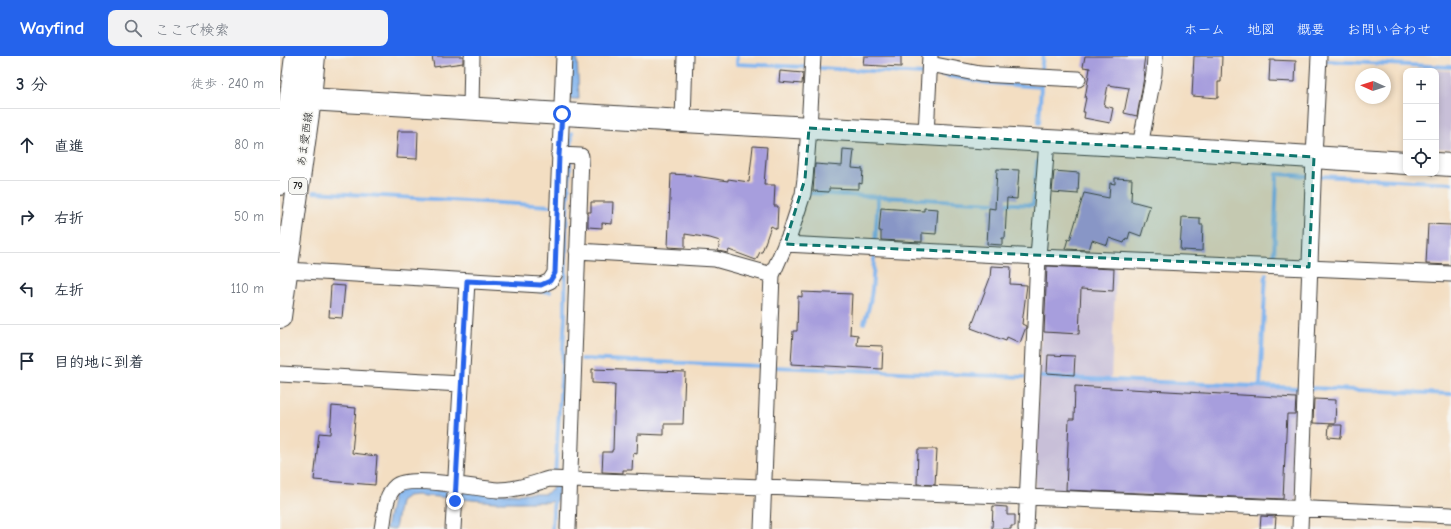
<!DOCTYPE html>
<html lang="ja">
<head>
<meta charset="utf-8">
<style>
	:root { --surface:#fff; --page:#f2f2f3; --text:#1f2937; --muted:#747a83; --line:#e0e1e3; --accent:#2563eb }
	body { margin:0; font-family:"Comic Neue","Klee One",sans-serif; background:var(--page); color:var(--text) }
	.controls { position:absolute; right:12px; top:12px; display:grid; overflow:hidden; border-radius:8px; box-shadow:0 2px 6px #0003 }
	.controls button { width:36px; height:36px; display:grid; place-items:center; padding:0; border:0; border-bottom:1px solid var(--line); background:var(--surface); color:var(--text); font:20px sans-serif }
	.compass { position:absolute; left:1075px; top:12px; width:36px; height:36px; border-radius:50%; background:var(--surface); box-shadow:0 2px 6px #0003; rotate:273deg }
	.stop { position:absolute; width:12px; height:12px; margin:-9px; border:3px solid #2563eb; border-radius:50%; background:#fff }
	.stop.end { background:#2563eb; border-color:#fff; box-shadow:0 1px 4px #0008 }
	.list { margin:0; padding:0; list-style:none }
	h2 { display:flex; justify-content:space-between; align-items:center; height:52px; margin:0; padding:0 16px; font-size:17px }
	h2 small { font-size:13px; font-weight:400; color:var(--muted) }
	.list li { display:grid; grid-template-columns:26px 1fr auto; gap:12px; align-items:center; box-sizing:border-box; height:72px; padding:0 16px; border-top:1px solid var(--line) }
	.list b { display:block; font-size:15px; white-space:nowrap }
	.list em { font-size:13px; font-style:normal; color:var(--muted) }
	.icon { flex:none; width:22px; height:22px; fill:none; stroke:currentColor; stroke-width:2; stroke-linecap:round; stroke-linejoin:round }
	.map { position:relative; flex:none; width:1171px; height:473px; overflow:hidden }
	header { display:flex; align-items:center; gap:24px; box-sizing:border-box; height:56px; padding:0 20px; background:var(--accent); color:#fff }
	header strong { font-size:19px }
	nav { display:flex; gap:22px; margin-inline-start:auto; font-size:14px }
	.search { width:280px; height:36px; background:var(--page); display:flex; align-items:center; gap:10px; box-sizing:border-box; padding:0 14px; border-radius:8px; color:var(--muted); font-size:15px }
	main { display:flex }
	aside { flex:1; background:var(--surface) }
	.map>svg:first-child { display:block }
	.industrial { fill:#c8bfd8 }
	.water { fill:#81b4ee; stroke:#4e6885 }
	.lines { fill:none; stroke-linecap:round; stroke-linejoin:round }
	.stream { stroke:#81b4ee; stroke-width:4 }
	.building { fill:#a79edd }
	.street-casing { stroke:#3c3935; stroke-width:17 }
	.secondary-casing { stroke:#3c3935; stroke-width:24 }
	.primary-casing { stroke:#3c3935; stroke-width:24 }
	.street { stroke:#fff; stroke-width:15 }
	.secondary { stroke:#fff; stroke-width:22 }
	.primary { stroke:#fff; stroke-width:22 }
	.route { stroke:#2563eb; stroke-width:5 }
	.marked { fill:#0f766e; fill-opacity:0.2; stroke:#0f766e; stroke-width:3; stroke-dasharray:8 5; stroke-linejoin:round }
	.labels { text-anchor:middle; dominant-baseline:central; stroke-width:3.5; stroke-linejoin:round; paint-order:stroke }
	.shield { fill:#f6f6f2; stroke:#5d5d5c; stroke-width:1 }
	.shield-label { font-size:10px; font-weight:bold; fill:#1c1c1c }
	.street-label { font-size:11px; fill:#1c1c1c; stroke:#f6f6f2 }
</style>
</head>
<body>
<header>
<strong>Wayfind</strong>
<div class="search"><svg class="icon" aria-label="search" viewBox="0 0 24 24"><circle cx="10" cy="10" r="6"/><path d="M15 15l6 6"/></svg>ここで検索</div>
<nav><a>ホーム</a><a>地図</a><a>概要</a><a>お問い合わせ</a></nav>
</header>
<main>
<aside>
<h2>3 分<small>徒歩 · 240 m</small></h2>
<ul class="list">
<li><svg class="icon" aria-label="ahead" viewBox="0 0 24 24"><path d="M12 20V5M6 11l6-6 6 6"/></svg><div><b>直進</b></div><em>80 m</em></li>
<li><svg class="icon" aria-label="right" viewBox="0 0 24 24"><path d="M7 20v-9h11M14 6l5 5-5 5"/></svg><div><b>右折</b></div><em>50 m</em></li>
<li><svg class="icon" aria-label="left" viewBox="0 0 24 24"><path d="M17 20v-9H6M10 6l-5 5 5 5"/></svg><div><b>左折</b></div><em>110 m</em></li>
<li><svg class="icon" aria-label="arrive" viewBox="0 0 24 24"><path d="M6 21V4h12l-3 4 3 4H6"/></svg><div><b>目的地に到着</b></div></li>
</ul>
</aside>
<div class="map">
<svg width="1171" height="473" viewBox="0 0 1171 473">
	<rect width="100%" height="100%" fill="#f6f6f2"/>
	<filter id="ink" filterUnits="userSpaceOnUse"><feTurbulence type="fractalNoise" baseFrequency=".025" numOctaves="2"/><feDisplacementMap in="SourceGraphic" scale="8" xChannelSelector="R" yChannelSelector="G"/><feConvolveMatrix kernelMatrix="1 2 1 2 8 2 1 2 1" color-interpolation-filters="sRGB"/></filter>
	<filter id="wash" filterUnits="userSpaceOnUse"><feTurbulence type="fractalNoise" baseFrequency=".012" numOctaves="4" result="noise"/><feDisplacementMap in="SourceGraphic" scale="16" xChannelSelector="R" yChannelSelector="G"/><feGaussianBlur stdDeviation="0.9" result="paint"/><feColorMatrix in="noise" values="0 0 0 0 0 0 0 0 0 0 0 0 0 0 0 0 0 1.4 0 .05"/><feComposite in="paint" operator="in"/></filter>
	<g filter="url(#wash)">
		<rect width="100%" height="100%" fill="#f3dec2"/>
		<path class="industrial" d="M1155,14L1171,15V93L1156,92Z
			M769,208L836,210L831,323L760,320L763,211Z
			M759,323L1020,333L1016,443L1011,447L759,436L755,432Z"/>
		<path class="water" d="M290,0H297L299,43H291Z
			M273,426L279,427L278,442L276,445L267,446H215L136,439L127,440L120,445L115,473H106L113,439L129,432L219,438H265L272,434Z"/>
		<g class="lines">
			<path class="stream" d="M457,0V8L525,11
				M1046,5L1171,11
				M540,12L644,18
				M761,14L763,0
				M661,19L709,27L761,31
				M759,67L761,30
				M1040,120L1171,127
				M34,136L270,150
				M527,137L753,149L757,106
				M595,188L598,141
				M994,203L997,118L1027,120
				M260,235L270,236
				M584,267C593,243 593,224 594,200
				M302,303L481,310
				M494,311L744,321
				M761,321L1018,332
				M980,330L986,218
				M1031,332L1171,338
				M275,421L285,261L286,171L292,77
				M272,473L274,439"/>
		</g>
		<g id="blocks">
			<path class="building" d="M152,0H183V7L154,11Z
				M584,0H621V11L583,9Z
				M805,0H865L863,15L865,16L857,60L844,57L849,32L828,29L824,50L833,52L830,67L804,62L805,56H803L806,42H805L810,12L803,11Z
				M914,0H942L941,26H938V42L912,40Z
				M990,4L1016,5L1015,26L989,25Z
				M500,15L523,17L522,28L499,26Z
				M118,75H138L137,103L116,102Z
				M473,90L487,91L484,129H495L494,150H498L497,173L491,170L482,196H480L476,204L449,194L448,197L438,195L440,185L430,182L405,178V192L388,191L391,118L408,119L448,125V123L469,126Z
				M563,93L574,94L572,112L583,113L582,128L579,127V132L578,131V133L549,132V136L533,135L535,108L562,110Z
				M717,113L739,114L737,143L727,142L725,182H722V189L707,188L709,152L715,153Z
				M774,115L799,117L798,138L772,136Z
				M835,122L852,123L851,145L870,150L861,180L850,176L848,183L846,182L844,187L829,182L827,189L812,184L809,194L785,193L788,183L790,184L804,137L829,142L830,127L835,128Z
				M311,146H333L332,168L322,167V172L308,171V156H311Z
				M601,152L644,155V152L658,153L656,178L642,177V186L601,184V175H599Z
				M902,161L920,162V169H923L922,195L900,194Z
				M1148,168L1171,169V209L1146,208Z
				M711,210L731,211L730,228L747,229L742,268L746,270V271L740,287L727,281L726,285L691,272L710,222Z
				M767,210L834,213L833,235L801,233L799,278L764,276Z
				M51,229L65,230L62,262L49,261Z
				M522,236L572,238L570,278L578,279L577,289L603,290L602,313L511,308L513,275H517L518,240L522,241Z
				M768,299L795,300L794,319L767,317Z
				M312,313L405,316L403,368H384V379L358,378L357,398L353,397L352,414H343V417L322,416L323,396H332V394H333L335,328L312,327Z
				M795,330L1016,342L1015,358H1007L1003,443L786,434L789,363H794Z
				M1034,343L1056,344L1055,368L1033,367Z
				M52,350L76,352L72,397L97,400L95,429L34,424L39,377L50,378Z
				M1049,369H1062L1061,382L1048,381Z
				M638,393H657L655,429L637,428Z
				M713,450L727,451V459H735V470H731V473H712Z
				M981,460L996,461L995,473H980Z"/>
		</g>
	</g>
	<g filter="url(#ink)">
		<use href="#blocks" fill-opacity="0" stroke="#3c3935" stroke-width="1"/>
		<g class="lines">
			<defs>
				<path id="street" d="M650,8L700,18L798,23
					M191,52L192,0
					M403,65L405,0
					M646,78L650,0
					M860,90L874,17L875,0
					M279,99L301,100L288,473
					M505,188L758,201L1171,218
					M297,195L435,203L492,219
					M7,214L261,229L270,225L275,217L284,0
					M0,318L181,328
					M102,473C105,459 104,440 116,430C129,418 198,433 218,434C236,434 252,428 269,423L747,441L1171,459
					M173,473L187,225
					M482,473L492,219L510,178L523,138L525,123L529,72L533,0
					M746,473L758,201L767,85
					M1020,473L1034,101L1039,0"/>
				<path id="secondary" d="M11,42L403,65L860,90L1126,107
					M1156,108L1171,109"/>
				<path id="primary" d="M0,128L16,0
					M0,261L30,43L34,0"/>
			</defs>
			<use href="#street" class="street-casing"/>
			<use href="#secondary" class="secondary-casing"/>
			<use href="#primary" class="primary-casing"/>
			<use href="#street" class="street"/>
			<use href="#secondary" class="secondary"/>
			<use href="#primary" class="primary"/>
		</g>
	</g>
	<g class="lines" filter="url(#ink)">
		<path class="route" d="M175,445L187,225L261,229L270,225L275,217L279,99L282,58"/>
	</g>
	<path class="marked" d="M529,72L1034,101L1029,211L505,188L525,123Z"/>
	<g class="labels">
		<rect class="shield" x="9" y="122" width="18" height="16" rx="3"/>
		<g class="shield-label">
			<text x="18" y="130">79</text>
		</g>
		<g class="street-label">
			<text transform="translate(25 83) rotate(-82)">あま愛西線</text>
		</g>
	</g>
</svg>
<div class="controls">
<button>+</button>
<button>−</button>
<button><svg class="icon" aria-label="locate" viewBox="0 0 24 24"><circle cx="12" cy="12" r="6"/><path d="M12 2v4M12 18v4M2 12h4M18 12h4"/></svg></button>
</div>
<svg class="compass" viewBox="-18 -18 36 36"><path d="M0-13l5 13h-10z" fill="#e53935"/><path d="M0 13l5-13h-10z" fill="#747a83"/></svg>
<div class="stop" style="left:282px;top:58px"></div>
<div class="stop end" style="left:175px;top:445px"></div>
</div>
</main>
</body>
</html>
